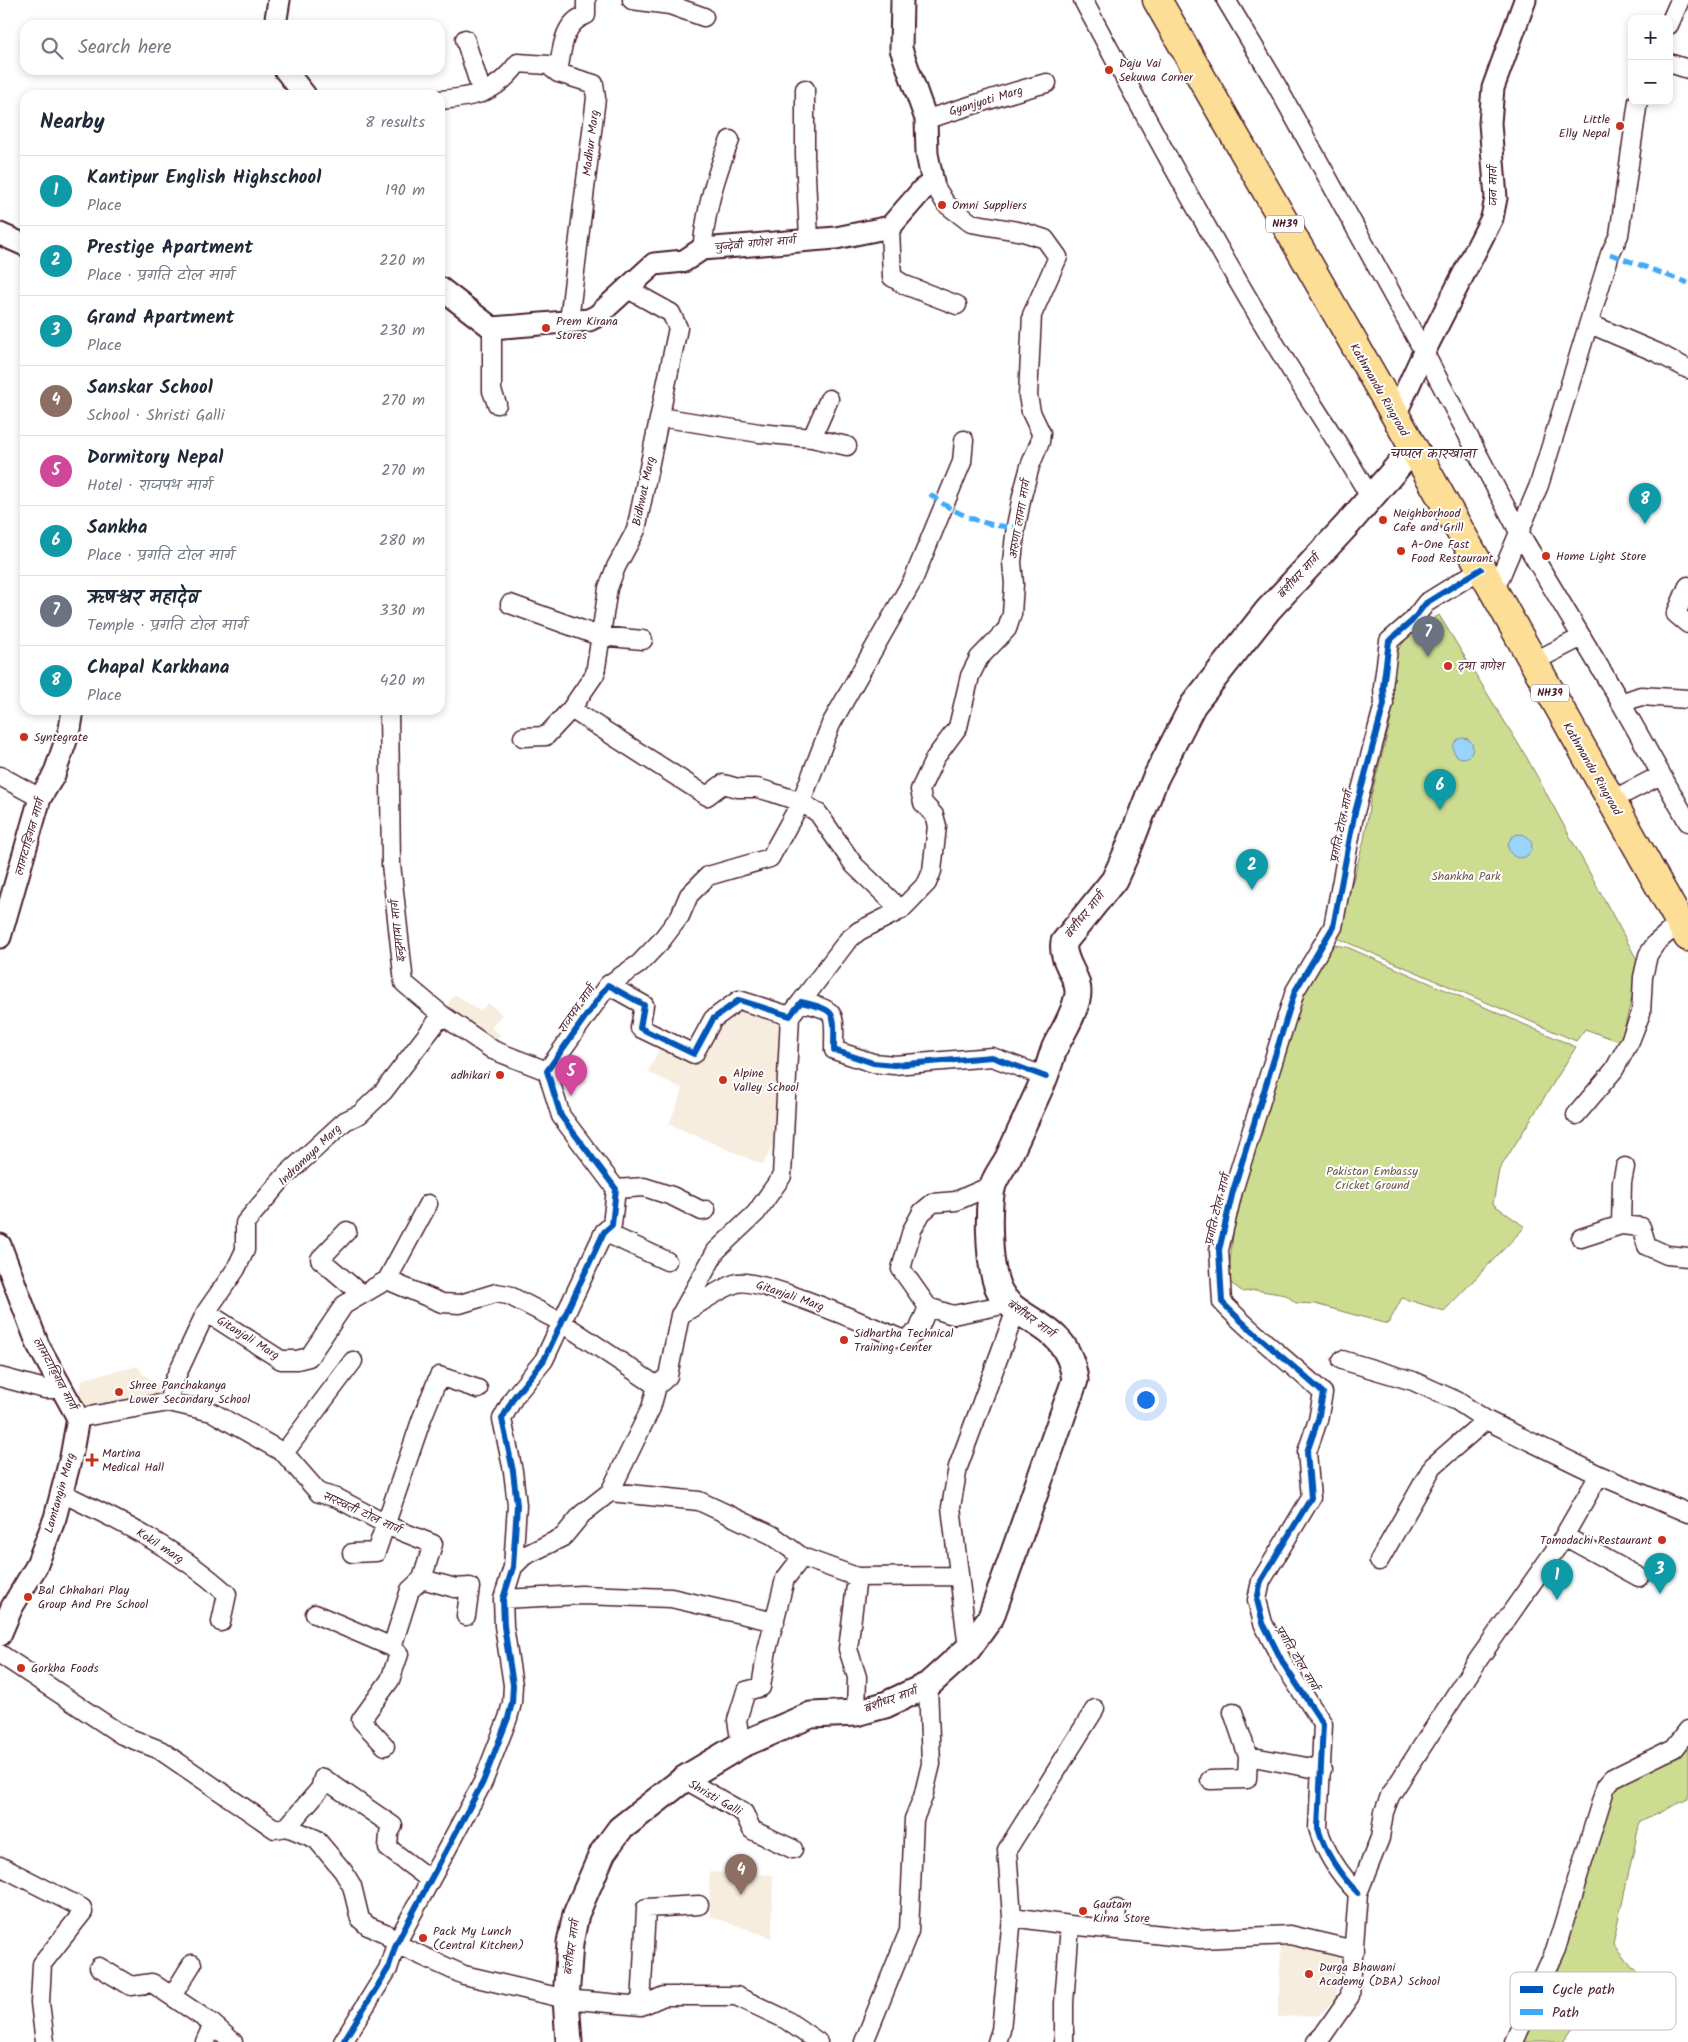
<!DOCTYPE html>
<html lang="en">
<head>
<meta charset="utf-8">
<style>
	:root { --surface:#fff; --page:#f6f6f7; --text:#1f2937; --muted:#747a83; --line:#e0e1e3; --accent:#d93025 }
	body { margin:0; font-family:Kalam,"Playpen Sans Deva",sans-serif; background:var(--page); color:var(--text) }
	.controls { position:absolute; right:15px; top:15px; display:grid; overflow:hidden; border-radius:10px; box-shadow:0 2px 8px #0003 }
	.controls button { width:45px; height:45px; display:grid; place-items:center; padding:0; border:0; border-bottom:1px solid var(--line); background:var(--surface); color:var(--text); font:25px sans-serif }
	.you { position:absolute; left:1145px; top:1399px; width:18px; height:18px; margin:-12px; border:4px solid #fff; border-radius:50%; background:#1a73e8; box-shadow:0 0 0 8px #1a73e833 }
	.badge { display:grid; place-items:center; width:32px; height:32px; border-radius:50%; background:var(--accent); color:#fff; font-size:16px; font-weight:700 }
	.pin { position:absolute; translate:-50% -41px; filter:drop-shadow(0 1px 2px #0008) }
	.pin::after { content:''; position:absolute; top:26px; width:18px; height:15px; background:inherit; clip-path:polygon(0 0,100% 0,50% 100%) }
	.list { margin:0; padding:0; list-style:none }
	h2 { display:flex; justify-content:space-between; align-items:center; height:65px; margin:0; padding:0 20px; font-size:21px }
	h2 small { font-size:16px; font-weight:400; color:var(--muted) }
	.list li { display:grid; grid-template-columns:32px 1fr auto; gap:15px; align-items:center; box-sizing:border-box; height:70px; padding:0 20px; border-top:1px solid var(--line) }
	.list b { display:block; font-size:19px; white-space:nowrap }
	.list p { margin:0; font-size:16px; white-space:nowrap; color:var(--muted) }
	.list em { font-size:16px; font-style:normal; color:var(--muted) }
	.icon { flex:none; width:28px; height:28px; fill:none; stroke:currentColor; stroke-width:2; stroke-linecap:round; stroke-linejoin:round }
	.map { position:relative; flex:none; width:1688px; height:2042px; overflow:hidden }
	.search { position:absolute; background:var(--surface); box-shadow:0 2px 8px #0003; left:20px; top:20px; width:425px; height:55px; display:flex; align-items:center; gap:12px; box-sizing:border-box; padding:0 18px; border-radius:15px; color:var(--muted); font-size:19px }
	.panel { position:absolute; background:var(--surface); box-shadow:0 2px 8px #0003; left:20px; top:90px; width:425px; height:625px; border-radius:15px }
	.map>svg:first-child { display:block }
	.built { fill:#f6eddf }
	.green { fill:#ccdc90; stroke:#8b7e5e }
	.water { fill:#9ad4fa; stroke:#7a8ca7 }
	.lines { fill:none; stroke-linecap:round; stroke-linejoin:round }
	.minor-casing { stroke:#4a1f2b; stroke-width:21 }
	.tertiary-casing { stroke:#4a1f2b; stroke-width:25 }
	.secondary-casing { stroke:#4a1f2b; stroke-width:29 }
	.trunk-casing { stroke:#4a1f2b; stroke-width:31 }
	.minor { stroke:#fff; stroke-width:18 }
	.tertiary { stroke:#fff; stroke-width:21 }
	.secondary { stroke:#fff; stroke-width:25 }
	.trunk { stroke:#fcde96; stroke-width:28 }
	.quiet { stroke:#3fa9f5; stroke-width:5; stroke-dasharray:10 5; stroke-linecap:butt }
	.cycleway-casing { stroke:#fff; stroke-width:9 }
	.cycleway { stroke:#0057b8; stroke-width:6 }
	.poi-dot { fill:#c8321e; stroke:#fff; stroke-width:2 }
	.labels { text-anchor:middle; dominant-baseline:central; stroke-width:4; stroke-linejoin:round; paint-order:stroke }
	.shield { fill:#fff; stroke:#80626b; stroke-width:1 }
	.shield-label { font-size:11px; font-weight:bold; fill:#4a1f2b }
	.poi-label { font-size:12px; fill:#4a1f2b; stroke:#fff; text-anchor:start }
	.street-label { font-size:12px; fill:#4a1f2b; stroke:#fff }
	.park-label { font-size:12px; fill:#715849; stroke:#fff }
	.neighbourhood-label { font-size:14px; fill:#4a1f2b; stroke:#fff }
	.key { fill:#fff; stroke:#c9bcbf; stroke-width:1 }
	.key-label { font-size:14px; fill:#4a1f2b }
</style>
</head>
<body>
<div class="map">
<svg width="1688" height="2042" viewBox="0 0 1688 2042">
	<rect width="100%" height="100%" fill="#fff"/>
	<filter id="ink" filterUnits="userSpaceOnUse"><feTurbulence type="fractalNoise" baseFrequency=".02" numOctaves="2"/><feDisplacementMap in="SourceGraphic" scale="10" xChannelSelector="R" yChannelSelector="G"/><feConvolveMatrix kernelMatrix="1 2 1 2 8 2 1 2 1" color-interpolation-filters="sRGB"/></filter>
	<g filter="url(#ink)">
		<path class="built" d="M455,994L480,1011L488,1003L502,1014L491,1028L500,1035L494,1044L443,1011Z
			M739,1004L781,1020L780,1131L763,1165L669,1124L683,1089L648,1072L660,1047L696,1056Z
			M138,1366L143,1374L164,1388L152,1399L89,1411L77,1395L83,1379Z
			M709,1872L773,1875L772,1938L710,1916Z
			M1281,1945L1340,1951L1336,1998L1318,2016L1278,2017Z"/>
		<path class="green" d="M1439,615L1527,758L1640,965L1621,1042L1585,1029L1576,1041L1337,938L1364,840L1371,796L1391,720V661L1407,637Z
			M1334,945L1347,947L1576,1047L1499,1170L1493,1204L1525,1227L1444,1311L1402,1298L1388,1324L1315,1304L1296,1303L1286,1295L1255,1290L1243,1292L1228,1281L1236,1206L1302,995L1321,960Z
			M1688,1731V1799L1640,1821L1613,1944L1639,1975L1617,2027L1579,2020L1563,2042H1513L1613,1778Z"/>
		<path class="water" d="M1453 748a10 10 0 1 1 20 0a10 10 0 1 1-20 0Z
			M1508 846a12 12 0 1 1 24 0a12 12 0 1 1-24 0Z"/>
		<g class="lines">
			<defs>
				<path id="minor" d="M632,0L670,5L704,17
					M1083,0C1148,122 1214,244 1286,362C1314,407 1344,451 1370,497
					M1226,0L1272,77L1424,352L1519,532L1621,703L1688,822
					M1669,25L1680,0
					M465,39L482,93
					M1669,63L1688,69
					M805,89V155L809,239
					M440,100C476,97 496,93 518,63L548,65L558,73
					M926,119C967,108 1006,93 1047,83
					M890,227L892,277L905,285L957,305
					M702,249C707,206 714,179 730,140
					M569,321L596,98L594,84L558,73C562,51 562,23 586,15V0
					M1590,324L1658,353L1688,369
					M492,328V391L497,404
					M660,417L759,433L812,438L847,446
					M812,438L829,399
					M1688,586L1676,614L1688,624
					M1494,592L1539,485L1610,254L1619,235L1638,101
					M510,604L599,636L643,640
					M1533,662L1582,637
					M1621,703L1641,696L1688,699
					M571,709L707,796L723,784L738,788H757L771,792L801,802L818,813L854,865L901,910
					M389,710L391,864L404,983L442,1015L493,1050L547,1071
					M523,737L546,736L571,709L595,674L608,588L616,567L636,530L678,328L671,313L626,288
					M0,776L40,798
					M1610,801L1661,775
					M608,985L639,964L661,941L680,916L689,895L708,876L770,858L801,802L831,724L913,580L962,462L964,440
					M801,1002L848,940L859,931L901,910L927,883L932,871L937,826L934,815L923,803L920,790L935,758L958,727L970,676L979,658L1007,629L1012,614L1014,584L1012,562L1016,526L1022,496L1030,466L1040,442L1041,433L1031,412L1028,396L1032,315L1058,257L1045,239L1023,232L971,223L946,204L933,183
					M1576,1115L1614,1070L1630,1041L1641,1013L1643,977L1648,955L1656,943L1679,923
					M616,1189L644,1187L672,1196L702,1211L706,1210
					M1621,1225L1622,1182L1625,1167
					M347,1231L320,1259L361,1294
					M604,1232L667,1261
					M1581,1238L1621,1225L1641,1227L1647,1246L1667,1255L1688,1257
					M387,1280L428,1204
					M928,1307L953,1315L1008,1304
					M206,1312L236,1269L245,1250V1223L285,1176L345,1121L360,1114L383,1092L442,1015
					M681,1314L716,1251L756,1213L782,1176L790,1016
					M1342,1360L1413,1381L1457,1401L1486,1420L1599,1475L1688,1513
					M0,1377L45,1389H63
					M169,1402L212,1412L284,1453L319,1493L337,1498L393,1528L433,1544L422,1579L410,1590L392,1647L399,1654L390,1680L361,1720L385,1746
					M78,1418L169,1402L172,1385L206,1312L281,1360H297L309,1357L344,1305L387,1280L442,1303L460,1304L496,1293L508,1295L561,1322L657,1386L668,1376L680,1315C696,1306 720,1288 737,1283C760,1277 876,1329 904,1340L918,1331L928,1307L901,1269L912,1230L922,1212L933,1203L956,1201L993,1185
					M284,1453L353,1361
					M610,1492L699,1501L772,1535L802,1557
					M62,1493C120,1521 179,1550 227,1594L221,1622
					M1564,1536L1639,1577
					M352,1553L376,1552L422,1418L439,1376L478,1389
					M1379,1561L1433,1466L1486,1420
					M513,1567L524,1556L563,1537L582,1514L610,1492L651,1408L657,1386
					M422,1579L455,1588L470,1587L466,1616
					M503,1599L581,1595L671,1598L775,1622
					M315,1614L392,1647
					M968,1649L951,1507L958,1467L1016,1310
					M0,1654L122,1735L160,1750L275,1829L287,1827L316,1839L343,1871L352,1886L360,1919L368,1926L385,1933L396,1944L464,1975L566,1999L641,2006L664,1996H736L785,2019L818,2042
					M1233,1712L1248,1756L1322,1770
					M856,1713L857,1677L848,1649L857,1577L958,1576
					M741,1745L737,1720L746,1691L761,1687L767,1650L785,1579L802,1557L857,1577
					M684,1779L744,1813L752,1830L793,1849
					M1210,1780L1247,1779L1248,1756
					M287,1827L320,1789L323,1778L393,1826L389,1833L388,1848L429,1879
					M0,1866L82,1908L83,1912L42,1964L40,2003L45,2042
					M1358,1893C1340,1875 1325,1852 1318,1828L1323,1724L1284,1665L1263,1623L1257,1600L1261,1581L1311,1498L1307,1452L1318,1420L1323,1393C1290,1362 1253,1335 1222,1302L1219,1250L1233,1191L1295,991L1333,927L1354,816L1384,704L1383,687L1389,641L1412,621L1426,603L1481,569
					M1012,1917L1070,1925L1064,2003V2042
					M1070,1925L1200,1939L1290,1935L1354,1950
					M1115,1930L1117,1909
					M99,1967L131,1986L152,1983L213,2024L233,2042
					M172,1996L192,1964
					M641,2006L646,1908L699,1905
					M205,2042L213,2024
					M343,2042L388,1969L396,1944L483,1782L508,1718L512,1703L513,1685L504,1626L503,1599L513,1567L517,1505L513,1471L502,1419L514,1397L544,1360L604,1232L612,1225L616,1189L561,1116L547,1071L608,985L644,1005L640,1028L694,1054L713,1019L739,1000L790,1016L801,1002C839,1011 834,1012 834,1050L873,1063L894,1065L992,1057L1046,1077
					M864,2042L909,1931L914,1819L923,1797L931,1764L928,1685
					M997,2042L1001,2030L1012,1917L1007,1850L1095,1709
					M1316,2042L1323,2035L1350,1996L1358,1893L1380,1838L1384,1812L1390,1796L1478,1660L1560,1543L1599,1475
					M1514,2042L1556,1948L1606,1786L1613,1778L1674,1748L1688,1730"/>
				<path id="tertiary" d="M275,25L279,0
					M285,70L305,95
					M0,234L25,245
					M440,288L492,328L589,320L597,316L654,264L684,261L702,249L836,238L890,227L923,189L933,183L927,154L926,119L901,49L902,0
					M1395,415L1424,352L1492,218L1496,198L1490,123L1493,88L1525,0
					M0,937L40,798L54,775L70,729L73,710
					M0,1245L38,1345L78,1418L71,1457L55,1518L36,1567L12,1607L0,1635"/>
				<path id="secondary" d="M569,2042L566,1999L570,1943L576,1914L603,1852L620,1829L684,1779L741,1745L811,1715L856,1713L885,1705L928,1685L968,1649L991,1617L1075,1380C1067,1313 1007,1328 995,1279C989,1258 987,1205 993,1185C996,1176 1003,1167 1008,1158C1019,1134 1030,1110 1041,1086C1047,1074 1050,1060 1055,1047C1063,1031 1073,1017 1077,999C1083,979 1060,962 1064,942L1114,880L1127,852L1155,779L1193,705L1268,610L1347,525L1413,449"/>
				<path id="trunk" d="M1157,0L1395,415L1688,937"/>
			</defs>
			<use href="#minor" class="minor-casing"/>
			<use href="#tertiary" class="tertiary-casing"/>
			<use href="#secondary" class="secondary-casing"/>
			<use href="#trunk" class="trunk-casing"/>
			<use href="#minor" class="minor"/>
			<use href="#tertiary" class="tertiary"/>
			<use href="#secondary" class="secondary"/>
			<use href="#trunk" class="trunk"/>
			<path class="quiet" d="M1610,254L1688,283
				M930,494C949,511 990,530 1016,526"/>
			<defs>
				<path id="cycleway" d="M1358,1893C1340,1875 1325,1852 1318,1828L1323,1724L1284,1665L1263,1623L1257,1600L1261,1581L1311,1498L1307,1452L1318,1420L1323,1393C1290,1362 1253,1335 1222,1302L1219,1250L1233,1191L1295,991L1333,927L1354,816L1384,704L1383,687L1389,641L1412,621L1426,603L1481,569
					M343,2042L388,1969L396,1944L483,1782L508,1718L512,1703L513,1685L504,1626L503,1599L513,1567L517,1505L513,1471L502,1419L514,1397L544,1360L604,1232L612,1225L616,1189L561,1116L547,1071L608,985L644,1005L640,1028L694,1054L713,1019L739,1000L790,1016L801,1002C839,1011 834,1012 834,1050L873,1063L894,1065L992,1057L1046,1077"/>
			</defs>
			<use href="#cycleway" class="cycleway-casing"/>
			<use href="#cycleway" class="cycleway"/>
		</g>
	</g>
	<g class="poi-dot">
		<circle cx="1109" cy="70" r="5"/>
		<circle cx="1620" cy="126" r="5"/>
		<circle cx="942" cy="205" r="5"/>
		<circle cx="546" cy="328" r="5"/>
		<circle cx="1383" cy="520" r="5"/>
		<circle cx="1401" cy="551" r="5"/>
		<circle cx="1546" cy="556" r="5"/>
		<circle cx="1448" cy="666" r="5"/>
		<circle cx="24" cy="737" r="5"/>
		<circle cx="500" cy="1075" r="5"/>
		<circle cx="723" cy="1080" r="5"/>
		<circle cx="844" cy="1340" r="5"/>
		<circle cx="119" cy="1392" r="5"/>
		<path d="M89.5 1452.5h5v5h5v5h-5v5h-5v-5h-5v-5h5z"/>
		<circle cx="1662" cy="1540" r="5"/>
		<circle cx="28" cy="1597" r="5"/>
		<circle cx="21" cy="1668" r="5"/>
		<circle cx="1083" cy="1911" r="5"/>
		<circle cx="423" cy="1938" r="5"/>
		<circle cx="1309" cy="1974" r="5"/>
	</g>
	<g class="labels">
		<g class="shield">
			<rect x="1266" y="215.5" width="38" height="17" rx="4"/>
			<rect x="1531" y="684.5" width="38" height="17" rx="4"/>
		</g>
		<g class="shield-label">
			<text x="1285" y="224">NH39</text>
			<text x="1550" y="693">NH39</text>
		</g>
		<g class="poi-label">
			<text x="1119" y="63">Daju Vai<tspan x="1119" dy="14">Sekuwa Corner</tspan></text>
			<text x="1610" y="119" text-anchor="end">Little<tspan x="1610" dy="14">Elly Nepal</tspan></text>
			<text x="952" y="205">Omni Suppliers</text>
			<text x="556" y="321">Prem Kirana<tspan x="556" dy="14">Stores</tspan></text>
			<text x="1393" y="513">Neighborhood<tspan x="1393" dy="14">Cafe and Grill</tspan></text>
			<text x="1411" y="544">A-One Fast<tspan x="1411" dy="14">Food Restaurant</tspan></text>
			<text x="1556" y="556">Home Light Store</text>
			<text x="1458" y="666">दया गणेश</text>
			<text x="34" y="737">Syntegrate</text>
			<text x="733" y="1073">Alpine<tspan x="733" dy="14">Valley School</tspan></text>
			<text x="490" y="1075" text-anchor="end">adhikari</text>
			<text x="854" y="1333">Sidhartha Technical<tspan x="854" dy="14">Training Center</tspan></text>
			<text x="129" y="1385">Shree Panchakanya<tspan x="129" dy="14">Lower Secondary School</tspan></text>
			<text x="102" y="1453">Martina<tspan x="102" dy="14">Medical Hall</tspan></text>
			<text x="1652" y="1540" text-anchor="end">Tomodachi Restaurant</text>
			<text x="38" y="1590">Bal Chhahari Play<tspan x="38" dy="14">Group And Pre School</tspan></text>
			<text x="31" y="1668">Gorkha Foods</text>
			<text x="1093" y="1904">Gautam<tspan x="1093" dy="14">Kirna Store</tspan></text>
			<text x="433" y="1931">Pack My Lunch<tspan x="433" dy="14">(Central Kitchen)</tspan></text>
			<text x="1319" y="1967">Durga Bhawani<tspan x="1319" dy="14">Academy (DBA) School</tspan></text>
		</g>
		<g class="street-label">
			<text transform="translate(986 101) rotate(-17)">Gyanjyoti Marg</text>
			<text transform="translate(591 143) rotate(-83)">Madhur Marg</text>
			<text transform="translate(1493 186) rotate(-90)">जन मार्ग</text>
			<text transform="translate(755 244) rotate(-5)">चुन्देवी गणेश मार्ग</text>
			<text transform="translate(1379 390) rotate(60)">Kathmandu Ringroad</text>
			<text transform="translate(644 491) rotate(-78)">Bidhwat Marg</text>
			<text transform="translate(1020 519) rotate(-80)">अरुणा लामा मार्ग</text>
			<text transform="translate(1299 576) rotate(-47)">बंशीधर मार्ग</text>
			<text transform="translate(1592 769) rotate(60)">Kathmandu Ringroad</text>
			<text transform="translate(1342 826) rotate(-78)">प्रगति टोल मार्ग</text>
			<text transform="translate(30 837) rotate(-74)">लामटाङ्गिन मार्ग</text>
			<text transform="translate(1085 915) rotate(-51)">बंशीधर मार्ग</text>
			<text transform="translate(398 931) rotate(-96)">इन्द्रमाया मार्ग</text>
			<text transform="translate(577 1009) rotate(-55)">राजपथ मार्ग</text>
			<text transform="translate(310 1155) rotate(-44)">Indramaya Marg</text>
			<text transform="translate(1218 1209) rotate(-76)">प्रगति टोल मार्ग</text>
			<text transform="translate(790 1296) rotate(19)">Gitanjali Marg</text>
			<text transform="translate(1031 1319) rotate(36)">बंशीधर मार्ग</text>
			<text transform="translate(248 1338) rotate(32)">Gitanjali Marg</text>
			<text transform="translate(55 1374) rotate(62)">लामटाङ्गिन मार्ग</text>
			<text transform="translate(60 1493) rotate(-74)">Lamtangin Marg</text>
			<text transform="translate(362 1513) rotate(25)">सरस्वती टोल मार्ग</text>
			<text transform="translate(160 1546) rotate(33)">Kokil marg</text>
			<text transform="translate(1297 1659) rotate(59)">प्रगति टोल मार्ग</text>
			<text transform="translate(891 1700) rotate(-20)">बंशीधर मार्ग</text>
			<text transform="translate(715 1798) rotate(30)">Shristi Galli</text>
			<text transform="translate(572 1947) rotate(-82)">बंशीधर मार्ग</text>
		</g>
		<g class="park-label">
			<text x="1466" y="876">Shankha Park</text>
			<text x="1372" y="1171">Pakistan Embassy<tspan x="1372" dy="14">Cricket Ground</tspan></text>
		</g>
		<g class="neighbourhood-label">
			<text x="1433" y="454">चप्पल कारखाना</text>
		</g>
	</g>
	<rect x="1510" y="1972" width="166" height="58" rx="8" class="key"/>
	<rect x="1520" y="1986" width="23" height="7" fill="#0057b8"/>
	<rect x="1520" y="2009" width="23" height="6" fill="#3fa9f5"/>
	<g class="key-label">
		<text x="1552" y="1994">Cycle path</text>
		<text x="1552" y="2017">Path</text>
	</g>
</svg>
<div class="controls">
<button>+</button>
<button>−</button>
</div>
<div class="you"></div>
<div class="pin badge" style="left:1557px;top:1600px;background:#0f9aa8">1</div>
<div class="pin badge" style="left:1252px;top:890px;background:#0f9aa8">2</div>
<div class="pin badge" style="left:1660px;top:1594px;background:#0f9aa8">3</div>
<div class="pin badge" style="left:741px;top:1895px;background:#8d6e63">4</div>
<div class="pin badge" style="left:571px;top:1096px;background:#d1479c">5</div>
<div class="pin badge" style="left:1440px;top:810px;background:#0f9aa8">6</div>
<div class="pin badge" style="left:1428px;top:657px;background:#6b7280">7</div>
<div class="pin badge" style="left:1645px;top:524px;background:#0f9aa8">8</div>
<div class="search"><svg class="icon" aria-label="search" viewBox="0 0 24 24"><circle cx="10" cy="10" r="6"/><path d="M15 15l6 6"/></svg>Search here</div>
<section class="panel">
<h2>Nearby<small>8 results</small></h2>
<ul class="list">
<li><span class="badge" style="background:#0f9aa8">1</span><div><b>Kantipur English Highschool</b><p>Place</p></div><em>190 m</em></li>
<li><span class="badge" style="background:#0f9aa8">2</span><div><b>Prestige Apartment</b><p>Place · प्रगति टोल मार्ग</p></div><em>220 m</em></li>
<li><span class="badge" style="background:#0f9aa8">3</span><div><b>Grand Apartment</b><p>Place</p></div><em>230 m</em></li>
<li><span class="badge" style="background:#8d6e63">4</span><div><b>Sanskar School</b><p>School · Shristi Galli</p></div><em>270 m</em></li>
<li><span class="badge" style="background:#d1479c">5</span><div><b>Dormitory Nepal</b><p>Hotel · राजपथ मार्ग</p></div><em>270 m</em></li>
<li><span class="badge" style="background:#0f9aa8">6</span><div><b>Sankha</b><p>Place · प्रगति टोल मार्ग</p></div><em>280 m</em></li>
<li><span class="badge" style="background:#6b7280">7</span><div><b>ऋषश्वर महादेव</b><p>Temple · प्रगति टोल मार्ग</p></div><em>330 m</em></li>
<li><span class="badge" style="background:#0f9aa8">8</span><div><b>Chapal Karkhana</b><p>Place</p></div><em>420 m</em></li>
</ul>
</section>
</div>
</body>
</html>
